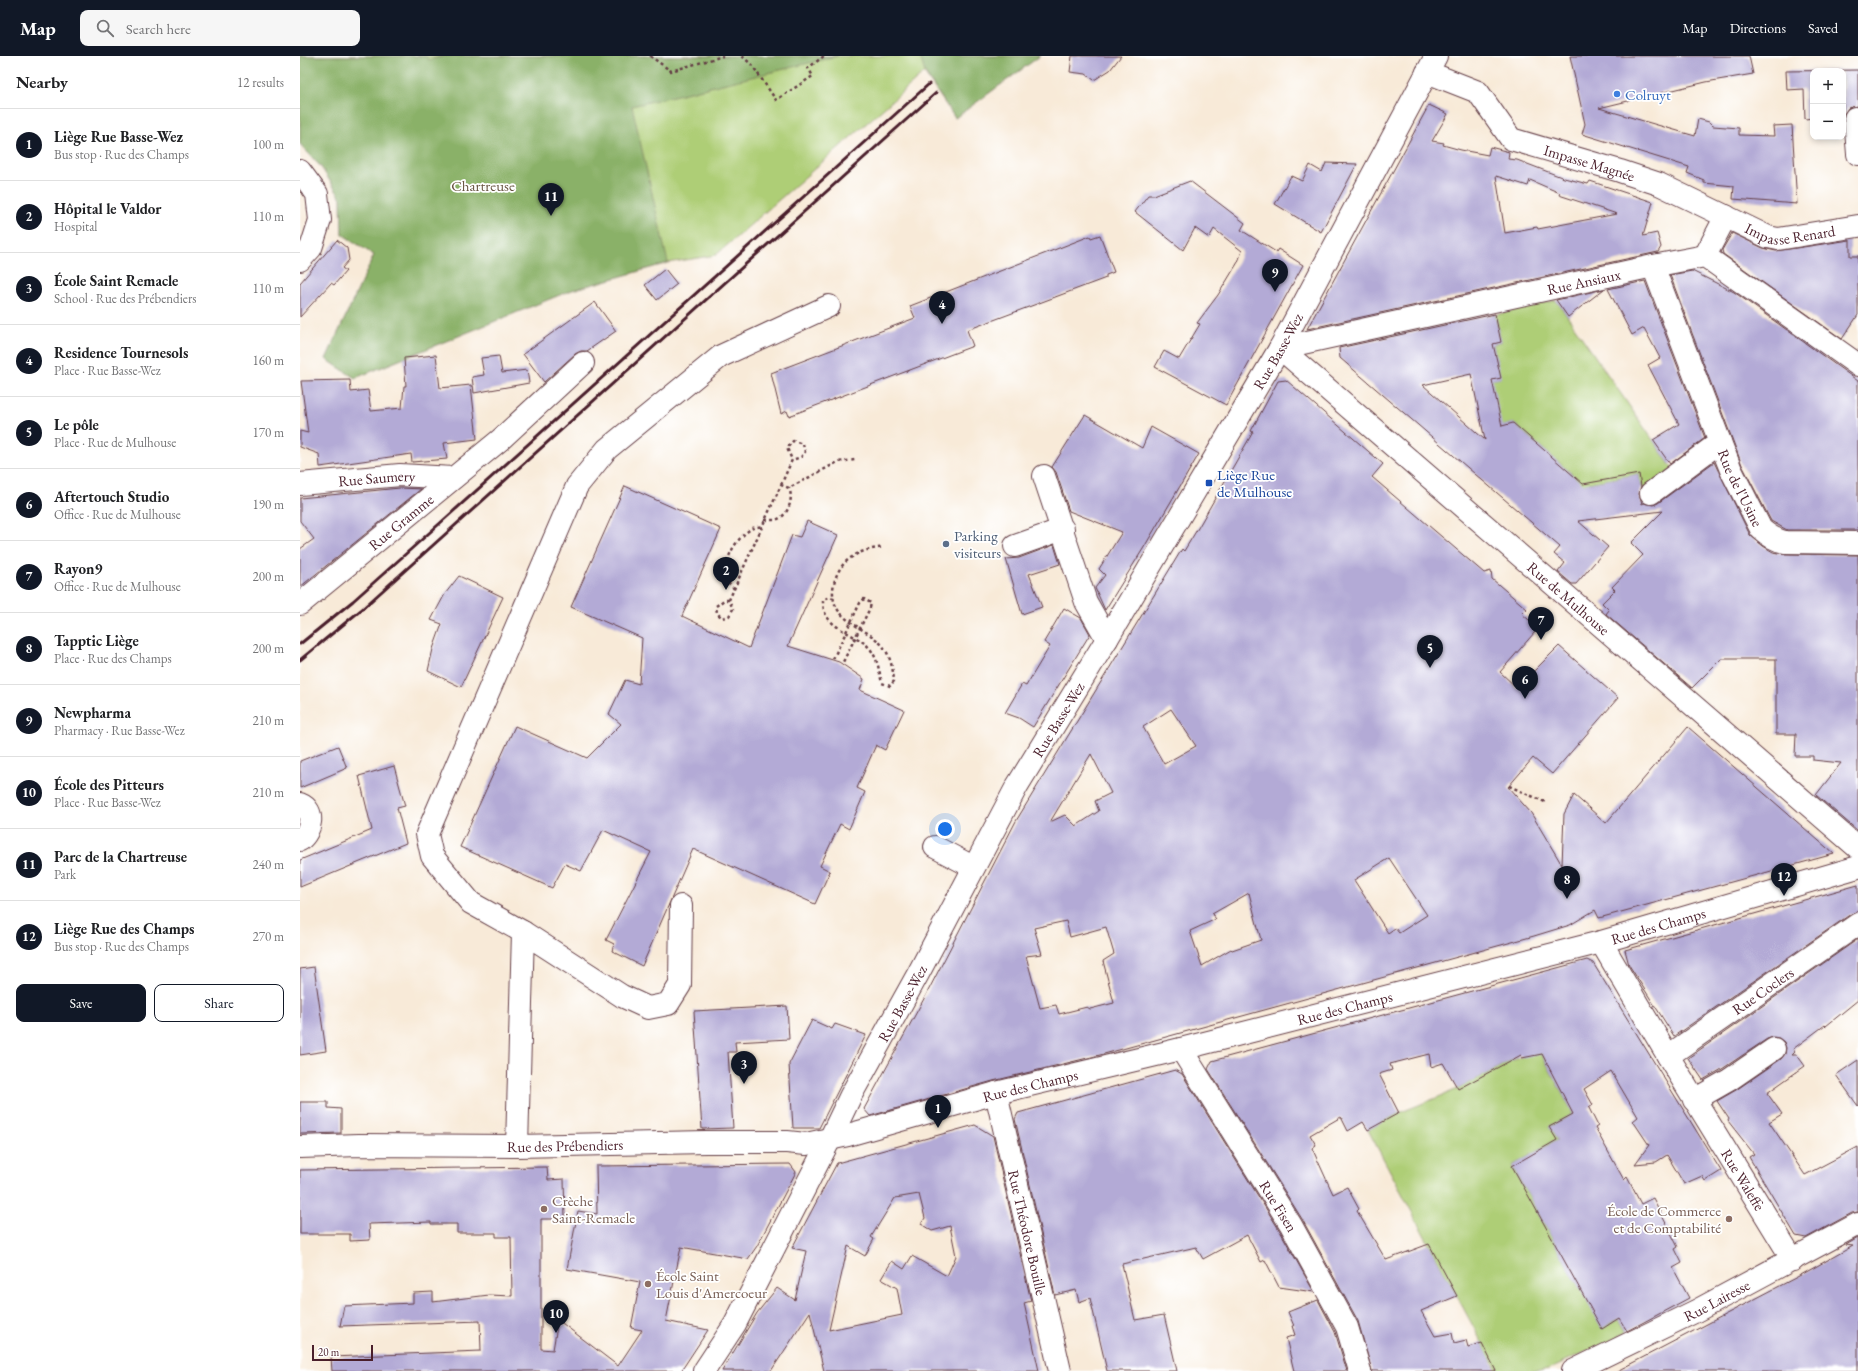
<!DOCTYPE html>
<html lang="en">
<head>
<meta charset="utf-8">
<style>
	:root { --surface:#fff; --page:#f6f6f6; --text:#202124; --muted:#757577; --line:#e0e0e0; --accent:#111827 }
	body { margin:0; font-family:"EB Garamond",serif; background:var(--page); color:var(--text) }
	.controls { position:absolute; right:12px; top:12px; display:grid; overflow:hidden; border-radius:8px; box-shadow:0 2px 6px #0003 }
	.controls button { width:36px; height:36px; display:grid; place-items:center; padding:0; border:0; border-bottom:1px solid var(--line); background:var(--surface); color:var(--text); font:20px sans-serif }
	.scale { position:absolute; left:12px; bottom:10px; width:61px; box-sizing:border-box; padding-left:4px; border:2px solid #4a1f2b; border-top:0; font-size:11px; line-height:14px; white-space:nowrap; color:#4a1f2b; -webkit-text-stroke:3px #fff; paint-order:stroke }
	.you { position:absolute; left:645px; top:773px; width:14px; height:14px; margin:-10px; border:3px solid #fff; border-radius:50%; background:#1a73e8; box-shadow:0 0 0 6px #1a73e833 }
	.badge { display:grid; place-items:center; width:26px; height:26px; border-radius:50%; background:var(--accent); color:#fff; font-size:13px; font-weight:700 }
	.pin { position:absolute; translate:-50% -33px; filter:drop-shadow(0 1px 2px #0008) }
	.pin::after { content:''; position:absolute; top:21px; width:14px; height:12px; background:inherit; clip-path:polygon(0 0,100% 0,50% 100%) }
	.list { margin:0; padding:0; list-style:none }
	h2 { display:flex; justify-content:space-between; align-items:center; height:52px; margin:0; padding:0 16px; font-size:17px }
	h2 small { font-size:13px; font-weight:400; color:var(--muted) }
	.list li { display:grid; grid-template-columns:26px 1fr auto; gap:12px; align-items:center; box-sizing:border-box; height:72px; padding:0 16px; border-top:1px solid var(--line) }
	.list b { display:block; font-size:15px; white-space:nowrap }
	.list p { margin:0; font-size:13px; white-space:nowrap; color:var(--muted) }
	.list em { font-size:13px; font-style:normal; color:var(--muted) }
	.actions { display:flex; gap:8px; padding:12px 16px }
	.actions a { flex:1; padding:9px 0; border:1px solid var(--accent); border-radius:8px; text-align:center; font-size:14px; color:var(--accent) }
	.actions .main { background:var(--accent); color:#fff }
	.icon { flex:none; width:22px; height:22px; fill:none; stroke:currentColor; stroke-width:2; stroke-linecap:round; stroke-linejoin:round }
	.map { position:relative; flex:none; width:1558px; height:1315px; overflow:hidden }
	header { display:flex; align-items:center; gap:24px; box-sizing:border-box; height:56px; padding:0 20px; background:var(--accent); color:#fff }
	header strong { font-size:19px }
	nav { display:flex; gap:22px; margin-inline-start:auto; font-size:14px }
	.search { width:280px; height:36px; background:var(--page); display:flex; align-items:center; gap:10px; box-sizing:border-box; padding:0 14px; border-radius:8px; color:var(--muted); font-size:15px }
	main { display:flex }
	aside { flex:1; background:var(--surface) }
	.map>svg:first-child { display:block }
	.green { fill:#aece76; stroke:#7c7650 }
	.forest { fill:#8ab167; stroke:#6a6849 }
	.building { fill:#b3aad6; fill-rule:evenodd }
	.lines { fill:none; stroke-linecap:round; stroke-linejoin:round }
	.minor-casing { stroke:#643d45; stroke-width:24 }
	.path { stroke:#643d45; stroke-width:2.5; stroke-dasharray:3 3; stroke-linecap:butt }
	.minor { stroke:#fff; stroke-width:22 }
	.rail { stroke:#4a1f2b; stroke-width:3 }
	.shop-dot { fill:#3f7fe0; stroke:#fff; stroke-width:1.5 }
	.transit-dot { fill:#1a4fb4; stroke:#fff; stroke-width:1.5 }
	.service-dot { fill:#5c6f8a; stroke:#fff; stroke-width:1.5 }
	.education-dot { fill:#8d6e63; stroke:#fff; stroke-width:1.5 }
	.labels { text-anchor:middle; dominant-baseline:central; stroke-width:3.5; stroke-linejoin:round; paint-order:stroke }
	.shop-label { font-size:15px; fill:#366cbe; stroke:#fff; text-anchor:start }
	.street-label { font-size:15px; fill:#4a1f2b; stroke:#fff }
	.park-label { font-size:15px; fill:#685442; stroke:#fff }
	.transit-label { font-size:15px; fill:#164399; stroke:#fff; text-anchor:start }
	.service-label { font-size:15px; fill:#4e5e75; stroke:#fff; text-anchor:start }
	.education-label { font-size:15px; fill:#785e54; stroke:#fff; text-anchor:start }
</style>
</head>
<body>
<header>
<strong>Map</strong>
<div class="search"><svg class="icon" aria-label="search" viewBox="0 0 24 24"><circle cx="10" cy="10" r="6"/><path d="M15 15l6 6"/></svg>Search here</div>
<nav><a>Map</a><a>Directions</a><a>Saved</a></nav>
</header>
<main>
<aside>
<h2>Nearby<small>12 results</small></h2>
<ul class="list">
<li><span class="badge">1</span><div><b>Liège Rue Basse-Wez</b><p>Bus stop · Rue des Champs</p></div><em>100 m</em></li>
<li><span class="badge">2</span><div><b>Hôpital le Valdor</b><p>Hospital</p></div><em>110 m</em></li>
<li><span class="badge">3</span><div><b>École Saint Remacle</b><p>School · Rue des Prébendiers</p></div><em>110 m</em></li>
<li><span class="badge">4</span><div><b>Residence Tournesols</b><p>Place · Rue Basse-Wez</p></div><em>160 m</em></li>
<li><span class="badge">5</span><div><b>Le pôle</b><p>Place · Rue de Mulhouse</p></div><em>170 m</em></li>
<li><span class="badge">6</span><div><b>Aftertouch Studio</b><p>Office · Rue de Mulhouse</p></div><em>190 m</em></li>
<li><span class="badge">7</span><div><b>Rayon9</b><p>Office · Rue de Mulhouse</p></div><em>200 m</em></li>
<li><span class="badge">8</span><div><b>Tapptic Liège</b><p>Place · Rue des Champs</p></div><em>200 m</em></li>
<li><span class="badge">9</span><div><b>Newpharma</b><p>Pharmacy · Rue Basse-Wez</p></div><em>210 m</em></li>
<li><span class="badge">10</span><div><b>École des Pitteurs</b><p>Place · Rue Basse-Wez</p></div><em>210 m</em></li>
<li><span class="badge">11</span><div><b>Parc de la Chartreuse</b><p>Park</p></div><em>240 m</em></li>
<li><span class="badge">12</span><div><b>Liège Rue des Champs</b><p>Bus stop · Rue des Champs</p></div><em>270 m</em></li>
</ul>
<div class="actions"><a class="main">Save</a><a>Share</a></div>
</aside>
<div class="map">
<svg width="1558" height="1315" viewBox="0 0 1558 1315">
	<rect width="100%" height="100%" fill="#fff"/>
	<filter id="ink" filterUnits="userSpaceOnUse"><feTurbulence type="fractalNoise" baseFrequency=".025" numOctaves="2"/><feDisplacementMap in="SourceGraphic" scale="8" xChannelSelector="R" yChannelSelector="G"/><feConvolveMatrix kernelMatrix="1 2 1 2 8 2 1 2 1" color-interpolation-filters="sRGB"/></filter>
	<filter id="wash" filterUnits="userSpaceOnUse"><feTurbulence type="fractalNoise" baseFrequency=".012" numOctaves="4" result="noise"/><feDisplacementMap in="SourceGraphic" scale="16" xChannelSelector="R" yChannelSelector="G"/><feGaussianBlur stdDeviation="0.9" result="paint"/><feColorMatrix in="noise" values="0 0 0 0 0 0 0 0 0 0 0 0 0 0 0 0 0 1.4 0 .05"/><feComposite in="paint" operator="in"/></filter>
	<g filter="url(#wash)">
		<rect width="100%" height="100%" fill="#f8ead8"/>
		<path class="green" d="M0,0H740L655,62L624,17L416,199L368,207L272,234L55,322L26,303L74,199L42,178L41,142L21,111L0,88Z
			M1256,244L1373,413L1345,435L1340,427L1339,418L1289,427L1296,444L1272,418L1213,367L1201,371L1191,324L1200,322L1193,288L1201,286L1195,259Z
			M1239,993L1273,1058L1249,1071L1257,1084L1212,1110L1302,1272L1319,1263L1327,1276L1310,1285L1248,1313L1239,1315H1197L1192,1304H1189L1182,1287L1068,1074L1099,1057L1158,1033L1212,1004L1222,1002Z"/>
		<path class="forest" d="M0,0H125L129,4L146,0H538L332,50L368,207L272,234L55,322L26,303L74,199L42,178L41,142L21,111L0,88Z
			M620,0H740L655,62L625,17Z"/>
		<g id="blocks">
			<path class="building" d="M772,0H821L810,14L794,24L786,18L770,16Z
				M1270,0H1449L1453,18L1406,26L1299,52L1395,80L1398,63L1409,66L1413,70L1439,72V79L1474,80L1473,70L1492,69L1497,148L1433,143L1434,130L1404,127V124L1387,117L1389,111L1282,78L1285,68Z
				M1558,14V50L1548,52L1543,60V15H1513V62L1505,63L1504,33L1487,34L1486,15Z
				M1129,49L1148,58L1132,85L1144,87L1143,89L1161,94L1188,99L1190,91L1209,96L1208,103L1217,104L1264,122L1288,128L1290,125L1353,146L1343,180L1357,177L1361,191L1358,196L1007,273ZM1196,120L1228,130L1230,124L1260,137L1259,139L1317,158L1238,173L1237,171L1205,177Z
				M1026,107L1057,108L1021,176L975,148L991,120L1002,125L1010,109L1022,116Z
				M890,125L945,167L941,174L976,196L978,193L1003,209L926,349L855,311L864,295L879,303L900,268L897,267L918,239L938,206L942,195L914,173L909,182L895,172L883,194L835,156L848,139H854Z
				M1432,177L1463,192L1476,195L1550,184V200H1558V259L1542,283L1423,198L1422,194Z
				M800,179L814,216L806,219V222L667,274L673,290L489,360L487,355L481,358L471,317L615,262L610,250L790,180L791,182Z
				M37,184L47,192L49,204L42,212L46,215L34,229L31,227L0,261V227Z
				M365,213L377,228L357,244L345,229Z
				M1392,215L1434,236L1558,325V474H1487L1471,465L1442,409L1370,219Z
				M1345,225L1405,382L1370,408L1353,384L1379,368L1348,309L1360,302L1344,272L1332,279L1308,233Z
				M1304,233L1268,261L1256,244Z
				M295,246L316,275L287,295H281L275,298L244,326L223,298Z
				M1195,258L1201,286L1193,288L1201,322L1192,324L1202,370L1213,367L1283,428L1339,418L1341,430L1339,438L1341,444L1342,448L1344,447L1353,449L1358,447L1414,406L1450,479L1463,490L1473,496L1485,498L1558,499V775L1516,739L1541,707L1513,704V700H1495L1496,678H1476V603H1421L1392,632L1306,558L1309,554L1302,547L1315,534L1312,531L1343,499L1331,487L1363,455L1278,465L1308,491L1276,528H1272L1258,516L1265,507L1254,498L1260,491L1040,302L1039,292ZM1171,318L1185,384L1123,329Z
				M136,299L140,332L171,329L177,383L144,387L147,403L112,406L111,398L20,411L19,398L0,391V375L8,377L1,325L50,324L51,336L68,334L71,355L102,352L104,330H106L104,302Z
				M199,300L202,317L227,314L229,327L174,337L172,321L184,319L181,302Z
				M986,324L1083,408L1072,421L1184,517L1191,515L1192,523L1227,553L1222,558L1235,569V576L1200,616L1217,632L1259,590L1318,642L1252,718L1233,702L1208,731L1231,757L1262,809L1264,758L1274,739L1306,767L1388,671L1534,798L1299,862L1295,854L1270,869L1234,880L804,998L693,1025L570,1060L564,1053L626,939L716,765L856,536L882,493L884,495L898,472L953,376L951,375L978,325ZM871,653L896,690L864,708L843,671ZM791,698L811,737L795,745L799,755L776,770L765,759L750,766ZM1089,802L1127,859L1099,877L1095,872L1088,877L1054,824ZM949,837L961,884L932,894L931,893L902,910L890,875L916,863L912,858ZM766,865L770,881L806,871L814,898L803,905L814,947L790,953L787,951L759,958L756,949L740,952L726,900L742,898L734,872Z
				M785,359L842,392L851,371L899,398L843,493L805,554L795,532L805,519L799,513L822,476L769,455L756,416L752,411Z
				M325,430L421,473L382,560L449,592L492,479L500,481L507,465L538,479L488,590L539,606L564,623L560,634L604,654L585,694L576,689L557,732L565,736L549,773L540,768L520,810L530,815L515,848L393,793L342,910L312,895L314,888L306,884L351,796L303,774L281,815L265,808L252,832L160,791L215,670L287,702L321,668L309,658L325,624L339,628L342,582L271,551Z
				M100,432L121,433L0,531V493L14,483L0,465V442Z
				M754,489L760,508L729,518L742,551L722,558L706,503L719,502Z
				M159,520L203,541L161,631L128,615L133,593L142,568L131,564L145,538Z
				M764,552L781,562L790,578L733,671L719,662L705,657L722,628L726,630L750,590L744,586Z
				M38,690L47,712L0,732V705Z
				M94,710L105,750L97,752L106,787L0,831V804L72,774L59,720Z
				M1558,829V856L1551,858L1374,980L1329,909L1325,894Z
				M1558,883V944L1526,970L1525,969L1493,993L1495,996L1492,999H1497L1505,1010L1467,1037L1482,1058L1469,1066L1505,1119L1558,1091V1156L1552,1157L1506,1182L1496,1180L1449,1101L1454,1098L1428,1065L1429,1063L1417,1045L1436,1034L1481,1003L1485,998L1486,992L1484,986L1479,982L1473,981L1467,983L1422,1013L1403,1024L1388,1002Z
				M1287,904L1293,907L1421,1115L1405,1125L1402,1120L1384,1128L1367,1099L1356,1106L1335,1108L1349,1089L1333,1065L1338,1061L1311,1015L1284,1033L1293,1049L1289,1052L1298,1070L1295,1072L1324,1124L1327,1121L1341,1148L1353,1142L1378,1191L1375,1193L1382,1207L1373,1212L1389,1242L1327,1275L1319,1262L1302,1273L1212,1110L1257,1084L1249,1071L1273,1058L1242,998L1222,1002L1221,999L1158,1033L1143,1007L1131,1011L1129,998L1090,1008L1092,1014L1079,1018L1099,1057L1068,1074L1063,1066L1048,1075L1041,1061L1010,1079L1016,1089L1012,1092L1033,1138L1047,1131L1059,1153L1057,1155L1086,1204L1129,1188L1157,1240L1121,1255L1135,1280L1152,1277L1154,1287L1166,1284L1168,1291L1182,1287L1196,1315H1072L1058,1265L1002,1163L908,1013L912,1005Z
				M14,911L26,995L0,999V913Z
				M487,950L489,983L435,986L436,996H428L433,1072L402,1073L394,955Z
				M512,964L532,973L535,968L566,979L519,1072H493L489,1008Z
				M1558,1004V1050L1536,1019Z
				M875,1014L882,1018L980,1175L1014,1236L979,1231L965,1204L961,1206L947,1179L903,1203L896,1191L822,1208L835,1264L864,1259L877,1315H807L790,1242L779,1246L776,1234L755,1239L715,1063L718,1057Z
				M0,1046H28V1052L41,1053V1077L0,1078Z
				M675,1069L693,1080L731,1245L724,1247L739,1315H524L510,1256L471,1315H422L457,1257L477,1232L495,1244L506,1195L492,1192L537,1107ZM619,1138L625,1162L621,1168L632,1175L650,1170L656,1200L647,1220L612,1200L604,1213L592,1205L581,1223L597,1232L602,1259L529,1274L548,1190L565,1200L574,1183L571,1181L595,1142Z
				M490,1108L496,1116L457,1190L448,1203L381,1191L366,1265L408,1274L381,1315H32L31,1301L181,1295L180,1265L40,1270L44,1250L113,1247V1237L133,1236V1246L189,1239L212,1240L211,1181H196V1177H157V1168H131V1166L69,1168L70,1184L50,1185V1178H0V1114L247,1111L248,1124L264,1123L265,1163H241V1293L253,1294L258,1264L318,1310L342,1274L331,1272L340,1226L267,1213L278,1155L297,1158L296,1110Z
				M1558,1182V1315H1317L1499,1220L1553,1190L1546,1189Z
				M1018,1244L1035,1276L1047,1315H994L986,1282L995,1279L992,1270H994L988,1256Z"/>
		</g>
	</g>
	<g filter="url(#ink)">
		<use href="#blocks" fill-opacity="0" stroke="#643d45" stroke-width="1"/>
		<g class="lines">
			<defs>
				<g id="minor">
					<path id="s1" d="M1127,16L1178,36L1211,83L1320,115L1359,128L1468,181L1478,183L1558,170"/>
					<path d="M1555,62L1558,98"/>
					<path d="M0,115L17,138L20,164L11,192L0,204"/>
					<path d="M1405,200L1426,160"/>
					<path d="M1353,210L1420,386"/>
					<path id="s2" d="M980,292L1558,792"/>
					<path id="s3" d="M980,292L1353,210L1405,200L1558,309"/>
					<path d="M744,420L786,546L807,583"/>
					<path id="s4" d="M0,428L100,419L153,422"/>
					<path id="s5" d="M1351,437L1420,386L1431,414L1461,473C1469,480 1475,484 1485,486L1558,487"/>
					<path d="M715,490L763,473"/>
					<path id="s6" d="M0,548L200,384L283,307"/>
					<path d="M0,748C16,754 11,776 0,784"/>
					<path d="M635,791L673,811"/>
					<path d="M223,876L171,847L132,800L127,778L277,430L307,393L421,300L529,250"/>
					<path id="s7" d="M1301,886L1368,1000L1493,1204"/>
					<path id="s8" d="M881,993L991,1169L1047,1271L1060,1315"/>
					<path id="s9" d="M1368,1000L1558,868"/>
					<path id="s10" d="M696,1037L760,1315"/>
					<path d="M1394,1044L1429,1024L1474,993"/>
					<path d="M217,1090L223,876L322,940L348,952L368,948L380,929L381,850"/>
					<path id="s11" d="M0,1091L59,1089L217,1090L406,1086H487L506,1088L548,1079L696,1037L881,993L1301,886L1558,811"/>
					<path id="s12" d="M404,1315L435,1268L530,1083L551,1039L618,918L717,730L807,583L980,292L1136,0"/>
					<path id="s13" d="M1273,1315L1396,1255L1558,1168"/>
				</g>
			</defs>
			<use href="#minor" class="minor-casing"/>
			<path class="path" d="M350,0L371,15L423,0
				M442,0L452,9L476,44L513,20L508,12L524,0
				M481,429L492,404L487,392L493,385L503,388L505,396L501,401L492,404
				M465,464C468,464 472,464 475,464C488,461 494,443 489,432
				M434,533C433,531 429,528 428,526C420,508 436,482 451,473C454,471 459,471 463,470
				M534,542L529,541L523,544C522,575 557,575 571,594C578,604 579,615 582,627L590,630L594,625C593,612 590,598 581,588C569,575 549,569 538,554C527,538 535,511 552,501C562,494 572,493 584,491
				M429,544H424L416,550L417,557L422,562L429,560L433,553L429,544L481,429L489,432L538,406L555,404
				M533,603L560,547L564,543L571,547L570,552L543,606
				M1209,730L1245,746"/>
			<use href="#minor" class="minor"/>
			<path class="rail" d="M0,588L53,545L147,461L629,28
				M0,604L61,554L636,37"/>
		</g>
	</g>
	<circle class="shop-dot" cx="1317" cy="38" r="4"/>
	<rect class="transit-dot" x="905" y="423" width="8" height="8" rx="2"/>
	<circle class="service-dot" cx="646" cy="488" r="4"/>
	<g class="education-dot">
		<circle cx="244" cy="1153" r="4"/>
		<circle cx="1429" cy="1163" r="4"/>
		<circle cx="348" cy="1228" r="4"/>
	</g>
	<g class="labels">
		<g class="shop-label">
			<text x="1325" y="38">Colruyt</text>
		</g>
		<g class="street-label">
			<text stroke="none"><textPath href="#s1" startOffset="194">Impasse Magnée</textPath></text>
			<text stroke="none"><textPath href="#s1" startOffset="410">Impasse Renard</textPath></text>
			<text stroke="none"><textPath href="#s3" startOffset="311">Rue Ansiaux</textPath></text>
			<text stroke="none"><textPath href="#s12" startOffset="1171">Rue Basse-Wez</textPath></text>
			<text stroke="none"><textPath href="#s4" startOffset="77">Rue Saumery</textPath></text>
			<text stroke="none"><textPath href="#s5" startOffset="136">Rue de l'Usine</textPath></text>
			<text stroke="none"><textPath href="#s6" startOffset="130">Rue Gramme</textPath></text>
			<text stroke="none"><textPath href="#s2" startOffset="382">Rue de Mulhouse</textPath></text>
			<text stroke="none"><textPath href="#s12" startOffset="742">Rue Basse-Wez</textPath></text>
			<text stroke="none"><textPath href="#s11" startOffset="1386">Rue des Champs</textPath></text>
			<text stroke="none"><textPath href="#s9" startOffset="115">Rue Coclers</textPath></text>
			<text stroke="none"><textPath href="#s12" startOffset="418">Rue Basse-Wez</textPath></text>
			<text stroke="none"><textPath href="#s11" startOffset="1062">Rue des Champs</textPath></text>
			<text stroke="none"><textPath href="#s11" startOffset="738">Rue des Champs</textPath></text>
			<text stroke="none"><textPath href="#s11" startOffset="265">Rue des Prébendiers</textPath></text>
			<text stroke="none"><textPath href="#s7" startOffset="277">Rue Waleffe</textPath></text>
			<text stroke="none"><textPath href="#s8" startOffset="185">Rue Fisen</textPath></text>
			<text stroke="none"><textPath href="#s10" startOffset="143">Rue Théodore Bouille</textPath></text>
			<text stroke="none"><textPath href="#s13" startOffset="160">Rue Lairesse</textPath></text>
		</g>
		<g class="park-label">
			<text x="183" y="129">Chartreuse</text>
		</g>
		<g class="transit-label">
			<text x="917" y="418">Liège Rue<tspan x="917" dy="17">de Mulhouse</tspan></text>
		</g>
		<g class="service-label">
			<text x="654" y="479">Parking<tspan x="654" dy="17">visiteurs</tspan></text>
		</g>
		<g class="education-label">
			<text x="252" y="1144">Crèche<tspan x="252" dy="17">Saint-Remacle</tspan></text>
			<text x="1421" y="1154" text-anchor="end">École de Commerce<tspan x="1421" dy="17">et de Comptabilité</tspan></text>
			<text x="356" y="1219">École Saint<tspan x="356" dy="17">Louis d'Amercoeur</tspan></text>
		</g>
	</g>
</svg>
<div class="controls">
<button>+</button>
<button>−</button>
</div>
<div class="scale">20 m</div>
<div class="you"></div>
<div class="pin badge" style="left:638px;top:1072px">1</div>
<div class="pin badge" style="left:426px;top:534px">2</div>
<div class="pin badge" style="left:444px;top:1028px">3</div>
<div class="pin badge" style="left:642px;top:268px">4</div>
<div class="pin badge" style="left:1130px;top:612px">5</div>
<div class="pin badge" style="left:1225px;top:643px">6</div>
<div class="pin badge" style="left:1241px;top:584px">7</div>
<div class="pin badge" style="left:1267px;top:843px">8</div>
<div class="pin badge" style="left:975px;top:236px">9</div>
<div class="pin badge" style="left:256px;top:1277px">10</div>
<div class="pin badge" style="left:251px;top:160px">11</div>
<div class="pin badge" style="left:1484px;top:840px">12</div>
</div>
</main>
</body>
</html>
